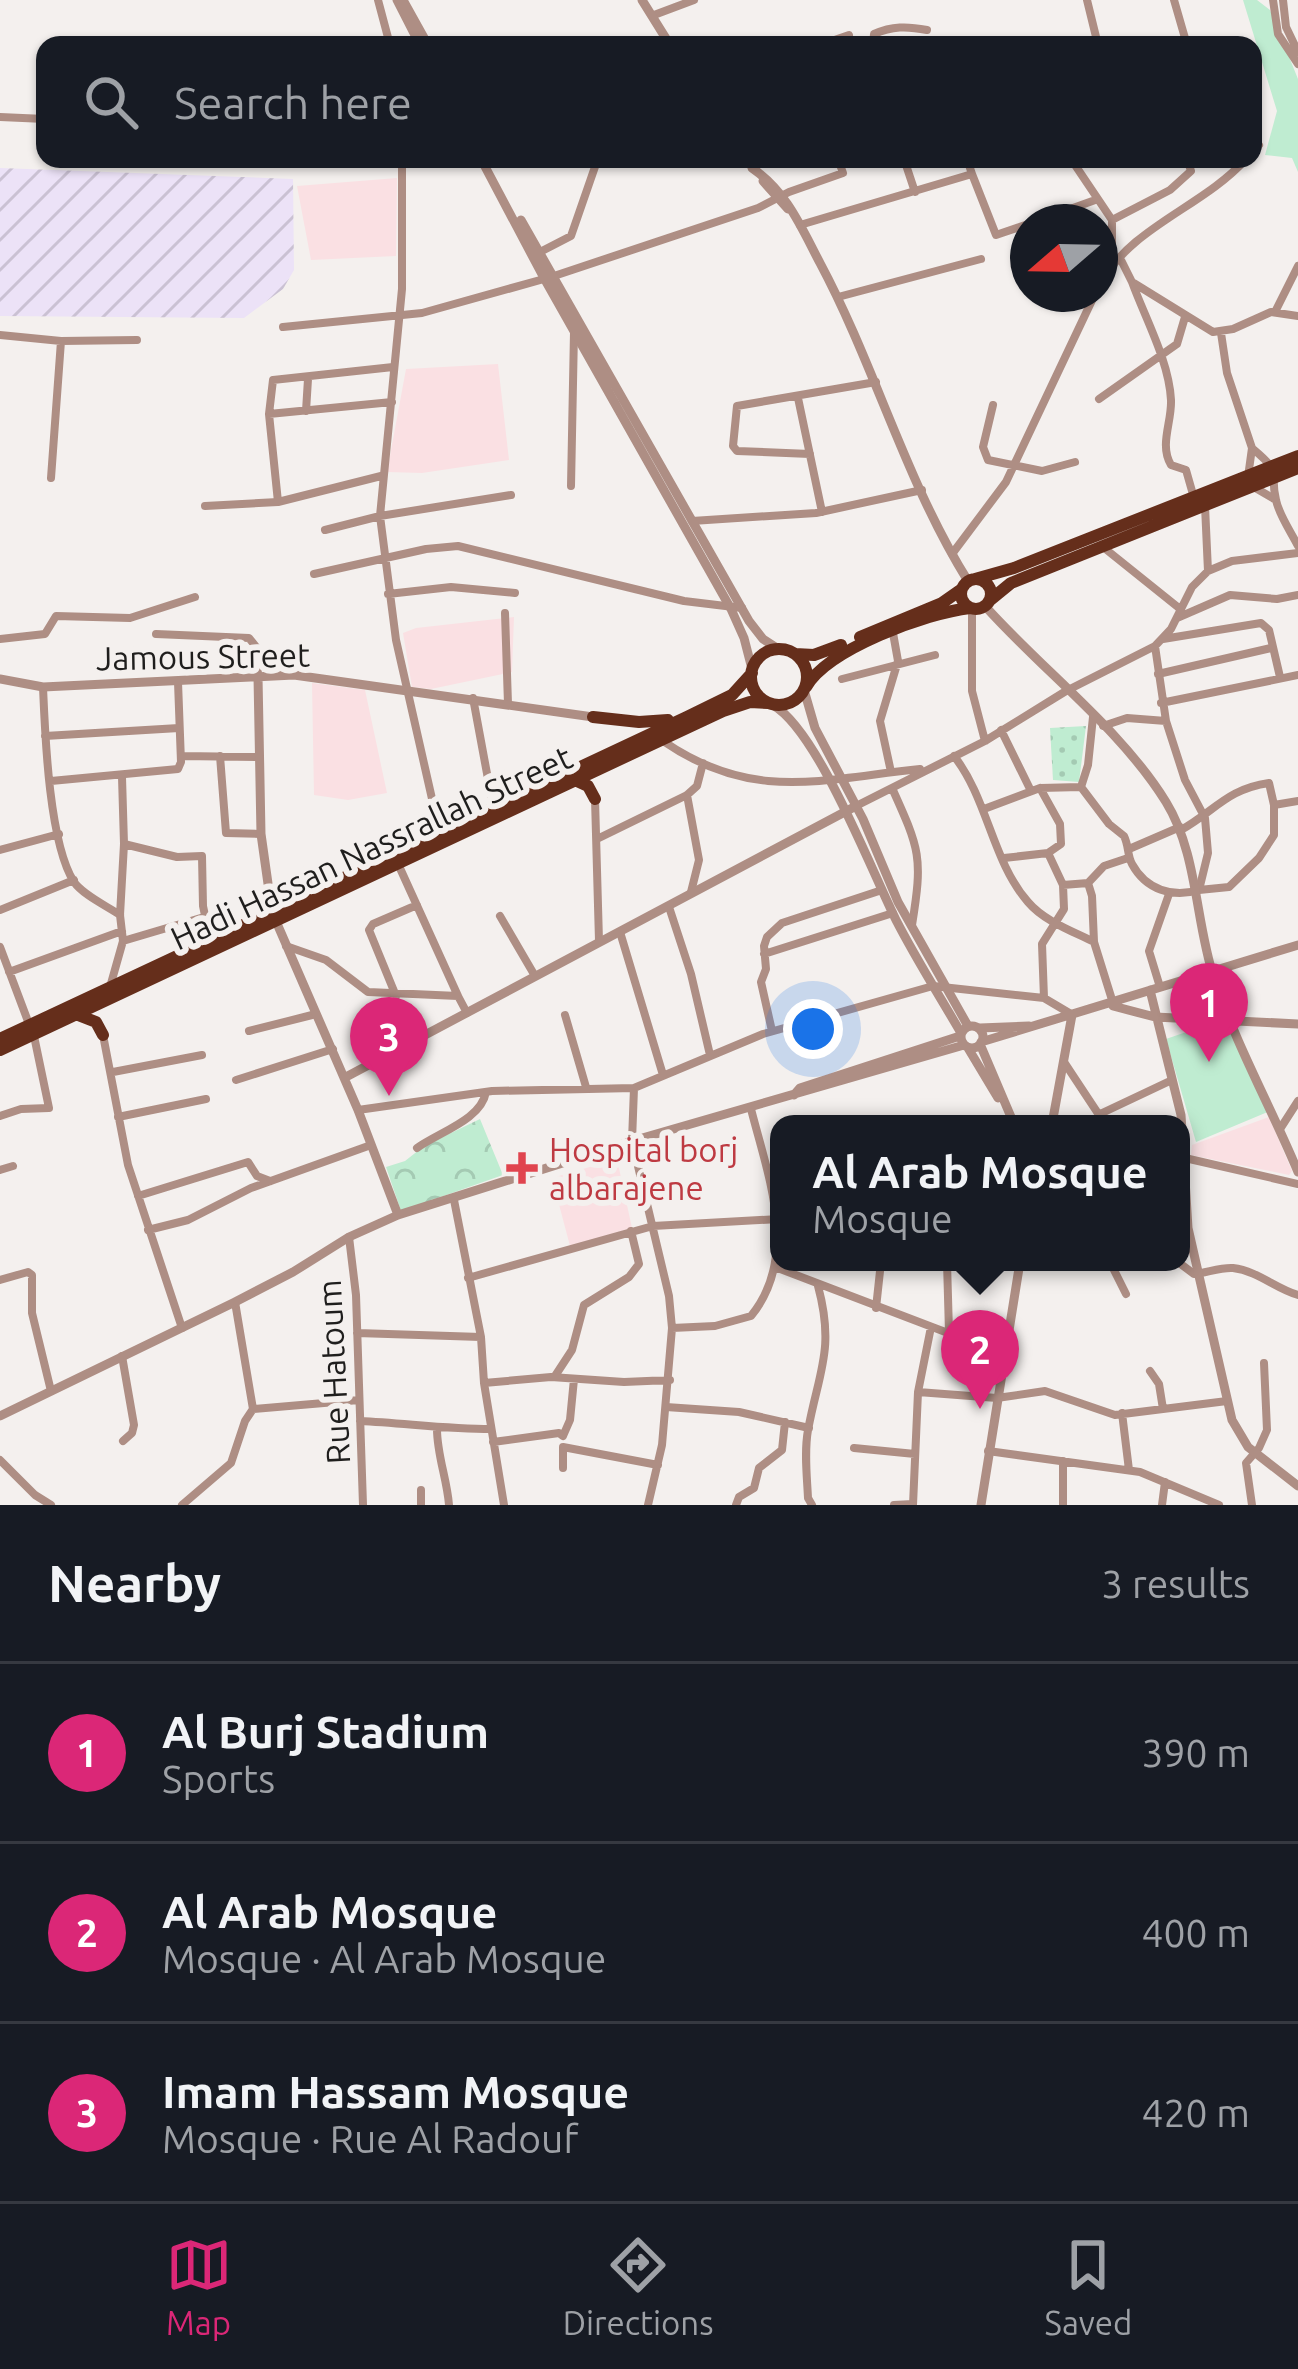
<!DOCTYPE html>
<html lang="en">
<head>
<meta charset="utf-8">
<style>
	:root { --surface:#171b24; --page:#242831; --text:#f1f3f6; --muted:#9ea1a6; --line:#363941; --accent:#db2777 }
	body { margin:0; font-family:Ubuntu,sans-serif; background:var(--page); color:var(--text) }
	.compass { position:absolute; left:1010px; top:204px; width:108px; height:108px; border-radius:50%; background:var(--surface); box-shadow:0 3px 9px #0004; rotate:250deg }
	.you { position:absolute; left:813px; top:1029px; width:42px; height:42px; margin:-30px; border:9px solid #fff; border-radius:50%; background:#1a73e8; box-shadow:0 0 0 18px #1a73e833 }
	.badge { display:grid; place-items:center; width:78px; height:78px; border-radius:50%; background:var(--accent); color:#fff; font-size:39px; font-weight:700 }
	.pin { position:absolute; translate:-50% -99px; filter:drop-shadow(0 3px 6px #0008) }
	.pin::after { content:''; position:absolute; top:63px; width:42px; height:36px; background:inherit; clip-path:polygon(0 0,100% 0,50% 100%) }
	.popup { position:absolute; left:770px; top:1115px; width:420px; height:156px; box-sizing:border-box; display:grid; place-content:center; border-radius:24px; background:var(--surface); filter:drop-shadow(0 3px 9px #0005); font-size:39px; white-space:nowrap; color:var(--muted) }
	.popup b { font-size:45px; color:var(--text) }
	.popup::after { content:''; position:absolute; left:50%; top:100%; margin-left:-24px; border:24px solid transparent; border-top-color:var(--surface) }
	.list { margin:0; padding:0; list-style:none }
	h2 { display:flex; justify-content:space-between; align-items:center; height:156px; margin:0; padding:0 48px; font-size:51px }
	h2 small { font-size:39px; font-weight:400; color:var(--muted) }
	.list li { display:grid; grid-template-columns:78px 1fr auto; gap:36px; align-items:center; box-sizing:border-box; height:180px; padding:0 48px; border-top:3px solid var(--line) }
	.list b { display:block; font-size:45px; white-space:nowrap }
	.list p { margin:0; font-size:39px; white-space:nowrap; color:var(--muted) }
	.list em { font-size:39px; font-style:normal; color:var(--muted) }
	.icon { flex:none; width:66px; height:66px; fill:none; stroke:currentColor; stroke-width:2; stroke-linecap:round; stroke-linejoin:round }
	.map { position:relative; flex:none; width:1298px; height:1505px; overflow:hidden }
	.search { position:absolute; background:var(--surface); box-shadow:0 3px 9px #0004; left:36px; right:36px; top:36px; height:132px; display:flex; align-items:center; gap:30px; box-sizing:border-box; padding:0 42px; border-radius:24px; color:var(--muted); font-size:45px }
	.sheet { height:696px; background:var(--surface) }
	nav { display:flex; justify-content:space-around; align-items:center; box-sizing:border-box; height:168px; border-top:3px solid var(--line); background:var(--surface); font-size:33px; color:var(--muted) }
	nav a { display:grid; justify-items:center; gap:6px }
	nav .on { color:var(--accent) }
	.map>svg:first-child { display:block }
	.industrial { fill:url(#industrial-furrows) }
	.education { fill:#fae0e3 }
	.green { fill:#bfecd1 }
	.forest { fill:url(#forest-crowns) }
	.park { fill:url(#park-dots) }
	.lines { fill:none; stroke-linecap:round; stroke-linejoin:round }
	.minor { stroke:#ae8e84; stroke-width:8 }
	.tertiary { stroke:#ae8e84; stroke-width:9 }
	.trunk { stroke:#652e1b; stroke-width:12 }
	.health-dot { fill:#e0444e; stroke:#f4f0ee; stroke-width:4.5 }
	.labels { text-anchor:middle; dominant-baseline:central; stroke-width:12; stroke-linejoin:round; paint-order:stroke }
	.street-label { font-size:33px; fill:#1f1e1d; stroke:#f4f0ee }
	.health-label { font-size:33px; fill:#be3a42; stroke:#f4f0ee; text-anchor:start }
</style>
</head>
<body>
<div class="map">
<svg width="1298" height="1505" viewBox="0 0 1298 1505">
	<defs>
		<pattern id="industrial-furrows" width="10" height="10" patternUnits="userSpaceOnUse" patternTransform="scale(3)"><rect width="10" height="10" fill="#ece2f7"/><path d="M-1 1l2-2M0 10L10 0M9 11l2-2" fill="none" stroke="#cac1d3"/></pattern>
		<pattern id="forest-crowns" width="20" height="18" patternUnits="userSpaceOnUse" patternTransform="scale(3)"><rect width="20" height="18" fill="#bfecd1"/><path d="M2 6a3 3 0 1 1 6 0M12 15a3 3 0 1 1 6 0" fill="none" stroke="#a4cab3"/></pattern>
		<pattern id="park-dots" width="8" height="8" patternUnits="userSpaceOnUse" patternTransform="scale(3)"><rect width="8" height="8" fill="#bfecd1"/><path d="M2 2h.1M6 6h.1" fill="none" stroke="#a4cab3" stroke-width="1.8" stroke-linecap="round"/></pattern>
	</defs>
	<rect width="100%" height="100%" fill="#f4f0ee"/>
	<path class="industrial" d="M0,168L293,179L294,270L283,289L244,318L0,316Z"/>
	<path class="education" d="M397,178L396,256L311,260L297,186Z
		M498,364L509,460L422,473L387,472L406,369Z
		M514,617L512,672L431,689L412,687L403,633L416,628Z
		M312,683L365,690L387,793L348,800L314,795Z
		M1269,1117L1292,1171L1289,1175L1191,1155L1192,1145Z
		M617,1159L632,1228L570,1246L552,1178Z"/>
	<path class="green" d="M1243,0H1257L1270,10L1298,79V172L1292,158L1265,155L1277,111Z
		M1224,1019L1270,1111L1196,1142L1166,1039Z"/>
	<path class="forest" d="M480,1119L503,1175L401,1211L386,1167L405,1161L424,1146Z"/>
	<path class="park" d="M1086,726L1079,782L1053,780L1050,728Z"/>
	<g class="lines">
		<path class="minor" d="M378,0L390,45
			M1087,0L1098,45
			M1174,0L1187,45
			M1273,0L1278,34L1298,64
			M1283,0L1286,27L1298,52
			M654,15L694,0
			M820,45L849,35
			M873,45L874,34C892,26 907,26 927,30
			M0,117L45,119
			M1253,151L1259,145
			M402,159V289L380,516L396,640L440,834
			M904,159L915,192
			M1071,159L1112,220V262
			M972,174L996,235L1028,224
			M1112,220L1170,190L1191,171L1187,159
			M1034,222L1098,199
			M800,225L972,174L967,159
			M538,253L571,236L597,161
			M1120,258L1132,282L1213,332L1233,329L1271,312L1298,316
			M1132,282C1145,318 1169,361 1171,400C1172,422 1159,445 1171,465L1186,470L1194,498
			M1100,284C1132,226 1203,207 1246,159
			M838,297L981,259
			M1275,312L1298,266
			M283,327L422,313L551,277L758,208L789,192L843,173L838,159
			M1221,333L1227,373L1252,448L1248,477L1252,486L1276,500
			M0,335L61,341L137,340
			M798,398L822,512
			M1099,399L1177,344L1185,317
			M993,405L983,447L988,460L1042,471L1075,462
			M306,411L308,379
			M269,414L392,402
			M1253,449C1283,474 1269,470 1276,500C1279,515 1291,532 1298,546
			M810,454L737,451L733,446L737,406L876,382
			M51,478L61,341
			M571,486L574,332
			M278,502L269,414L273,380L393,367
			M205,506L278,502L381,476
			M1205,506L1208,571
			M692,521L816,513L922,490
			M325,530L380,516L511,495
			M1103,547L1179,608
			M952,554L1006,482L1095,294
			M314,574L426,549L458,546L684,601L742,608
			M388,594L451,587L515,593
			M972,608V691L985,741
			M505,613L508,704
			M1177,618L1230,595L1277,599L1298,595
			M156,634L249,638L257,648L258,677
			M0,639L45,634L56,616L130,618L195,597
			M1163,639L1261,623L1269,630L1280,677
			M1158,674L1271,648
			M842,679L935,655
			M43,687C45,734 49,843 74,882C83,895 107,906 120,915
			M473,698L493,806
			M1161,703L1298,675
			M1103,726L1127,718L1166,721
			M1001,730L1031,791
			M45,736L179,728
			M663,741C753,803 822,779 920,769
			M181,756L259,757
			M220,756L226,833L261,834
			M954,756C988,799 992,861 1028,902C1044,921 1072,931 1094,942
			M891,772L880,721L898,661L893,633
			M51,781L178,769L181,762L178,682
			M1081,787L1088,765L1093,717
			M892,788C920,850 923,857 912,925
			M1040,788L1060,824L1061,844L1048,853L1063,885L1088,883L1104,866L1128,858
			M687,795L699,860L691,892
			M595,799L599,941
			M856,806L985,741L1066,691L1155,646L1171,629L1192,587L1208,571L1232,561L1298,553
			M984,809L1040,788L1081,787L1109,824L1124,836C1129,846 1127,855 1132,864C1146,890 1173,898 1199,890L1208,853L1205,818L1185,780L1166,721L1155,646
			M1181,830C1215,811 1227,789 1269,783L1274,805L1298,801
			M599,838L687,795L697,786L703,763
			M124,844L177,857L202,856L203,906L210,939
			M1129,849L1180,827
			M0,850L59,834
			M1004,858L1048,853
			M399,866L458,996
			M1088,883L1092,896L1094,942L1113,1003
			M1199,890L1229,887L1259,858L1274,835V805
			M669,907L691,974L710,1055
			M0,910L74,880
			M500,916L535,976
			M620,932L663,1075
			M123,941L204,917
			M286,946L326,960L368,992L458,996L467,1013
			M0,947L29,1024
			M764,954L893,913
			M9,972L122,931
			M110,987L123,941L120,915L124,844L122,777
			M1160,987L1149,951L1169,894
			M396,996L369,930L373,924L417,905
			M1044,998L1042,944L1064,909L1063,885
			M565,1015L586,1087
			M249,1031L316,1014
			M772,1031L761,982L766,969L764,946L767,937L782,923L882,890
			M103,1035L128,1165L182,1328
			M1064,1062L1105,1124
			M113,1072L202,1055
			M236,1080L333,1049
			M634,1088L632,1141L669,1296L672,1328L662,1445L648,1505
			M358,1110L492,1091L634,1088L763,1034L933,986L1044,998L1071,1014
			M1100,1114L1172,1080
			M0,1116L21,1109L49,1108L34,1036
			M118,1117L206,1099
			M1280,1129L1298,1101
			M417,1148C439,1132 481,1120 486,1092
			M1185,1158L1298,1184
			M0,1170L13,1166
			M138,1196L248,1162L257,1176L270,1181
			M454,1200L481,1337L484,1383L504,1505
			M148,1230L188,1220L251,1188L371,1145
			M349,1237L356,1295L363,1505
			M947,1262L949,1332
			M1110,1262L1126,1294
			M1178,1262L1194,1274C1206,1273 1221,1267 1233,1268C1258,1271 1276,1289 1298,1295
			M775,1267L1003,1354
			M468,1278L653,1226L779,1219
			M0,1280L28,1272L32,1275V1313L51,1391
			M235,1302L253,1409
			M876,1308L881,1262
			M672,1328L715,1326L751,1316C800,1256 768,1176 751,1109
			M357,1333L481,1337
			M122,1356L134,1425L132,1433L123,1441
			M1150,1371L1159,1384L1163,1409
			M555,1376L572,1350L584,1305L629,1277L639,1264L631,1231
			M484,1383L551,1377L624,1382L670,1380
			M918,1392L997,1398L1045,1391L1115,1415L1227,1401
			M666,1407L739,1412L809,1428
			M1122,1413L1129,1470
			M360,1421C404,1423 447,1429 491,1429
			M437,1429C437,1455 447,1479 449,1505
			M563,1436L570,1420L574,1379
			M493,1442L559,1433L563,1436
			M854,1448L915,1454
			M988,1451L1140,1472L1219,1505
			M0,1460L35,1495L51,1505
			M563,1468V1447L658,1465
			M421,1490V1505
			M182,1505L231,1463L245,1421L253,1409L359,1400
			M736,1505L739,1497L754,1488L759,1468L782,1450L785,1422
			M812,1505L808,1498C807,1476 804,1452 808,1430C819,1371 835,1349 818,1286
			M894,1505L913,1504
			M913,1505L918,1392L931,1327
			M1063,1505V1461
			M1162,1505L1165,1482
			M1252,1505L1246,1463L1259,1448L1267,1430L1264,1363"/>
		<path class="tertiary" d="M397,0L420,45
			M403,0L428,45
			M642,0L670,45
			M481,159L544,278L731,609L744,638L752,669
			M752,168C787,192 801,227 820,263C875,366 906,482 968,581
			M763,181L788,209
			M521,220L749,621L763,639L780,650
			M985,606C1042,670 1121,729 1166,802C1198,854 1195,921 1214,978C1236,1045 1271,1107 1298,1172
			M258,677L261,834L272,912L358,1110L398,1215
			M0,679L43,687L294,675L593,717
			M804,690L815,728L863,819L898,902L968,1026
			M773,705C818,731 871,870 896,920C916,959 939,995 961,1033
			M1150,990L1181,1115L1188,1228L1232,1420L1248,1447L1298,1486
			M1113,1006L1155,1017L1298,1024
			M961 1037a11 11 0 1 1 22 0a11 11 0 1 1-22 0Z
			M980,1028L1029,1026
			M981,1042L1298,945
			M980,1044L1014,1124
			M968,1048L998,1098
			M344,1078L856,806
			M794,1095L800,1088L960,1036
			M1052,1124L1072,1015
			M0,1416L235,1302L293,1272L349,1237L398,1215L632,1141L964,1045
			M981,1505L1020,1262"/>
		<path class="trunk" d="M961 594a15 15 0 1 1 30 0a15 15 0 1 1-30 0Z
			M975,579L1014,568L1298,456
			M989,601L1011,583L1298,468
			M860,637L942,603L962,589
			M751 677a28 28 0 1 1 56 0a28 28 0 1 1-56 0Z
			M795,654L814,655L841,645
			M806,687C828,649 926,613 970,608
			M593,717L639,722L668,720
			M575,780L588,786L595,799
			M78,1015L96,1022L103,1035
			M0,1039L687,717L732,695L752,673
			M0,1050L723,711L750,702L768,703"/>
	</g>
	<path class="health-dot" d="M516 1150h12v12h12v12h-12v12h-12v-12h-12v-12h12z"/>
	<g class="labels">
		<g class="street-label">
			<text transform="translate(203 656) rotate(-1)">Jamous Street</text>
			<text transform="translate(371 847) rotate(-25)">Hadi Hassan Nassrallah Street</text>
			<text transform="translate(333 1372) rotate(-93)">Rue Hatoum</text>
		</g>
		<g class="health-label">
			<text x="549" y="1149">Hospital borj<tspan x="549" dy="38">albarajene</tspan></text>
		</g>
	</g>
</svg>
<svg class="compass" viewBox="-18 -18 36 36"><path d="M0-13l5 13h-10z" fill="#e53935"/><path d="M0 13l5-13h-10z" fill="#9ea1a6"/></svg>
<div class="you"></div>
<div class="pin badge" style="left:1209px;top:1062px">1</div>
<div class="pin badge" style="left:980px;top:1409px">2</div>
<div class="popup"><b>Al Arab Mosque</b>Mosque</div>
<div class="pin badge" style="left:389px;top:1096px">3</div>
<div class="search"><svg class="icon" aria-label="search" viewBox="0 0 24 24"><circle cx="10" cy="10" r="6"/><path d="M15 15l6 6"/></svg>Search here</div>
</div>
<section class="sheet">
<h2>Nearby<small>3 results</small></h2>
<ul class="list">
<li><span class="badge">1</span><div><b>Al Burj Stadium</b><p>Sports</p></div><em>390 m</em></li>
<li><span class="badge">2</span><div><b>Al Arab Mosque</b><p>Mosque · Al Arab Mosque</p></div><em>400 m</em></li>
<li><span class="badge">3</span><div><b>Imam Hassam Mosque</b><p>Mosque · Rue Al Radouf</p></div><em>420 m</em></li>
</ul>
</section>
<nav>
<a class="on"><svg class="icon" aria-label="map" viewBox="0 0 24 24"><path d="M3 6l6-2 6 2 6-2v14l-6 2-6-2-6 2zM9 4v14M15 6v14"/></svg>Map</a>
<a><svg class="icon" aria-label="directions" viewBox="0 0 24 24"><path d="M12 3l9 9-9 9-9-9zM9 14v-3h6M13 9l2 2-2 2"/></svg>Directions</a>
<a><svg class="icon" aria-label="saved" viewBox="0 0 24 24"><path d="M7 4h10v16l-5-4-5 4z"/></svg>Saved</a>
</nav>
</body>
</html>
